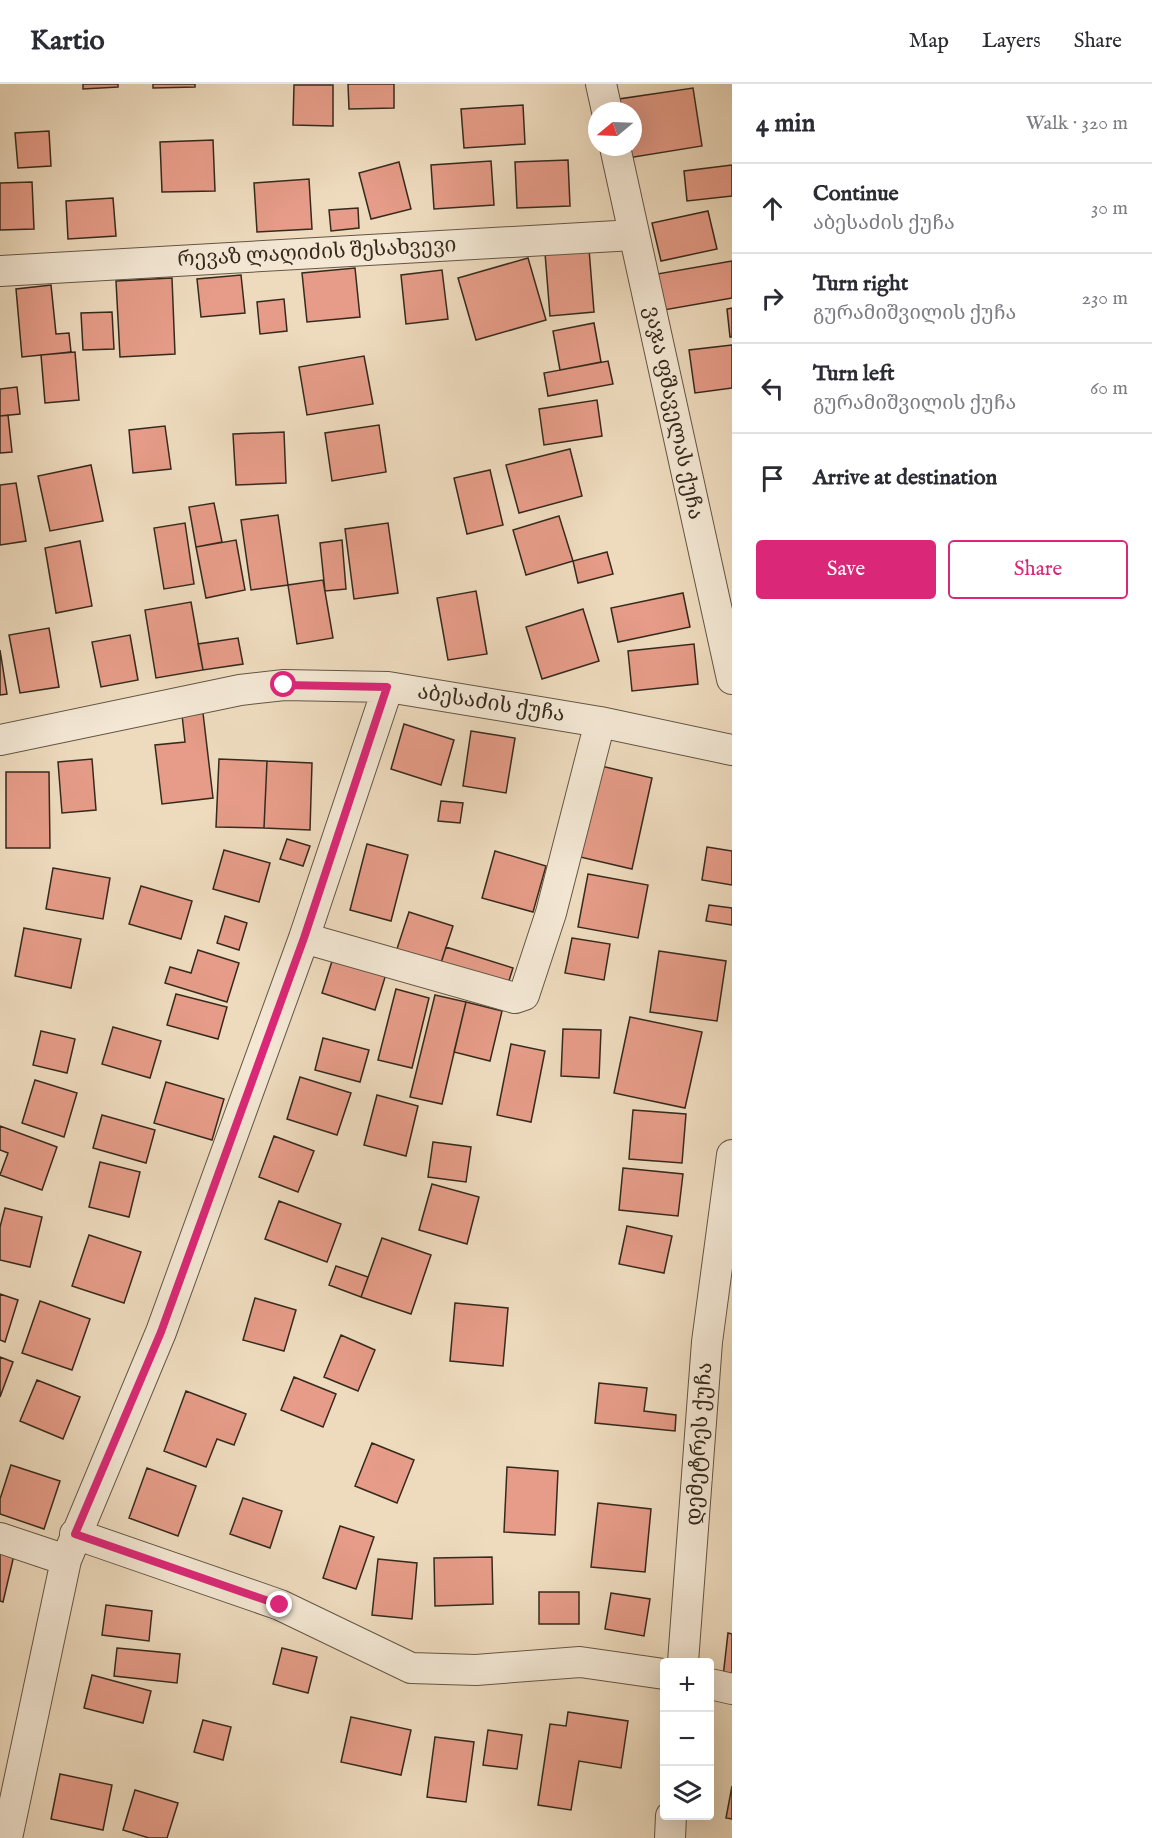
<!DOCTYPE html>
<html lang="en">
<head>
<meta charset="utf-8">
<style>
	:root { --surface:#fff; --page:#f2f2f3; --text:#2b2b33; --muted:#7c7c81; --line:#e1e1e2; --accent:#db2777 }
	body { margin:0; font-family:"IM FELL English","Noto Serif Georgian",serif; background:var(--page); color:var(--text) }
	.controls { position:absolute; right:18px; bottom:18px; display:grid; overflow:hidden; border-radius:6px; box-shadow:0 6px 24px #0002 }
	.controls button { width:54px; height:54px; display:grid; place-items:center; padding:0; border:0; border-bottom:2px solid var(--line); background:var(--surface); color:var(--text); font:30px sans-serif }
	.compass { position:absolute; left:588px; top:18px; width:54px; height:54px; border-radius:50%; background:var(--surface); box-shadow:0 6px 24px #0002; rotate:251deg }
	.stop { position:absolute; width:18px; height:18px; margin:-14px; border:4px solid #db2777; border-radius:50%; background:#fff }
	.stop.end { background:#db2777; border-color:#fff; box-shadow:0 2px 6px #0008 }
	.list { margin:0; padding:0; list-style:none }
	h2 { display:flex; justify-content:space-between; align-items:center; height:78px; margin:0; padding:0 24px; font-size:26px }
	h2 small { font-size:20px; font-weight:400; color:var(--muted) }
	.list li { display:grid; grid-template-columns:39px 1fr auto; gap:18px; align-items:center; box-sizing:border-box; height:90px; padding:0 24px; border-top:2px solid var(--line) }
	.list b { display:block; font-size:22px; white-space:nowrap }
	.list p { margin:0; font-size:20px; white-space:nowrap; color:var(--muted) }
	.list em { font-size:20px; font-style:normal; color:var(--muted) }
	.actions { display:flex; gap:12px; padding:18px 24px }
	.actions a { flex:1; padding:14px 0; border:2px solid var(--accent); border-radius:6px; text-align:center; font-size:21px; color:var(--accent) }
	.actions .main { background:var(--accent); color:#fff }
	.icon { flex:none; width:33px; height:33px; fill:none; stroke:currentColor; stroke-width:2; stroke-linecap:round; stroke-linejoin:round }
	.map { position:relative; flex:none; width:732px; height:1754px; overflow:hidden }
	header { display:flex; align-items:center; gap:36px; box-sizing:border-box; height:84px; padding:0 30px; background:var(--surface); border-bottom:2px solid var(--line) }
	header strong { font-size:28px }
	nav { display:flex; gap:33px; margin-inline-start:auto; font-size:21px }
	main { display:flex }
	aside { flex:1; background:var(--surface) }
	.map>svg:first-child { display:block }
	.building { fill:#e69c88; stroke:#362a1d; stroke-width:1.5 }
	.lines { fill:none; stroke-linecap:round; stroke-linejoin:round }
	.street-casing { stroke:#645645; stroke-width:32 }
	.street { stroke:#f4e8d5; stroke-width:30 }
	.route { stroke:#db2777; stroke-width:8 }
	.labels { text-anchor:middle; dominant-baseline:central; stroke-width:6; stroke-linejoin:round; paint-order:stroke }
	.street-label { font-size:21px; fill:#362a1d; stroke:#f4e8d5 }
</style>
</head>
<body>
<header>
<strong>Kartio</strong>
<nav><a>Map</a><a>Layers</a><a>Share</a></nav>
</header>
<main>
<div class="map">
<svg width="732" height="1754" viewBox="0 0 732 1754">
	<rect width="100%" height="100%" fill="#eedbbe"/>
	<filter id="stains"><feTurbulence type="fractalNoise" baseFrequency=".00333" numOctaves="4"/><feColorMatrix values="0 0 0 0 .2 0 0 0 0 .09 0 0 0 0 .02 0 0 0 .5 -.17"/></filter>
	<radialGradient id="worn" r=".72"><stop offset=".6" stop-color="#630" stop-opacity="0"/><stop offset="1" stop-color="#630" stop-opacity=".3"/></radialGradient>
	<path class="building" d="M83,0H118V3L83,5Z
		M153,0H195V3L153,4Z
		M348,0H394V24L349,25Z
		M294,1H333V42L293,41Z
		M693,4L702,62L628,74L626,63H633V27H621L619,15Z
		M523,21L525,60L464,64L461,25Z
		M49,47L51,82L18,84L15,49Z
		M213,56L215,107L162,108L160,58Z
		M568,76L570,122L517,124L515,78Z
		M491,77L494,121L434,125L431,81Z
		M399,78L411,125L371,135L359,89Z
		M732,81V112L687,117L684,87Z
		M309,95L312,145L257,148L254,99Z
		M32,98L34,145L0,146V99Z
		M113,114L116,152L68,155L66,117Z
		M358,124L359,144L331,147L329,126Z
		M708,127L717,165L661,177L652,139Z
		M589,165L594,228L550,232L545,169Z
		M528,174L546,236L476,256L458,194Z
		M732,177V214L664,226L657,190Z
		M355,184L360,233L307,238L302,189Z
		M442,186L448,235L406,240L401,191Z
		M241,191L245,229L201,233L197,195Z
		M172,194L175,270L120,273L116,197Z
		M51,201L56,250L69,249L71,268L22,273L16,205Z
		M284,215L287,247L260,250L257,218Z
		M732,224V253H730L727,225Z
		M112,228L114,265L83,266L81,229Z
		M594,239L601,278L560,286L553,247Z
		M732,261V304L695,309L689,266Z
		M75,268L79,316L45,319L41,271Z
		M364,272L373,320L307,331L299,283Z
		M608,277L613,300L548,312L544,289Z
		M17,303L20,330L0,332V305Z
		M597,316L602,352L544,361L539,325Z
		M8,331L12,368L0,369V332Z
		M379,341L386,388L332,397L325,349Z
		M165,342L171,385L133,389L129,346Z
		M284,348L286,399L236,401L233,350Z
		M570,365L582,412L519,429L506,381Z
		M91,381L103,437L50,447L38,392Z
		M490,386L503,441L467,450L454,394Z
		M16,399L26,457L0,461V401Z
		M214,419L222,458L196,463L189,423Z
		M278,431L288,501L251,506L241,436Z
		M559,432L573,477L526,491L513,446Z
		M185,439L194,500L164,505L154,444Z
		M388,439L398,509L354,515L345,445Z
		M236,456L245,506L206,514L196,463Z
		M342,456L346,505L325,507L320,459Z
		M80,457L92,522L56,529L45,464Z
		M607,468L613,490L578,499L573,477Z
		M323,496L333,554L297,560L288,501Z
		M476,507L487,570L448,576L437,514Z
		M683,509L690,543L618,558L611,524Z
		M191,518L203,586L156,594L145,526Z
		M583,525L599,577L542,595L526,543Z
		M49,544L59,603L20,609L9,551Z
		M130,551L138,596L101,603L92,558Z
		M238,554L243,580L203,586L198,560Z
		M694,560L698,600L632,607L628,567Z
		M0,566L7,610L0,611Z
		M203,629L213,714L162,720L155,661L185,658L182,631Z
		M404,640L454,656L441,701L391,685Z
		M471,647L515,654L506,709L463,702Z
		M92,675L96,726L62,729L58,678Z
		M219,675L267,677L264,744L216,743Z
		M267,677L312,679L310,746L264,744Z
		M597,681L652,694L632,785L576,772Z
		M6,688H49L50,764H6Z
		M441,717L463,719L460,739L438,737Z
		M287,755L310,762L303,782L280,775Z
		M367,760L408,771L391,837L350,826Z
		M707,763L732,767V801L702,796Z
		M224,766L270,779L259,818L213,805Z
		M495,767L546,782L533,828L482,814Z
		M53,784L110,794L103,835L46,825Z
		M588,790L648,801L638,854L578,843Z
		M141,802L192,817L181,855L129,840Z
		M709,821L732,824V841L706,837Z
		M409,828L453,842L439,885L395,871Z
		M225,832L247,839L239,866L217,859Z
		M24,844L81,855L71,904L15,892Z
		M572,854L610,860L604,896L565,889Z
		M446,863L513,884L506,906L439,885Z
		M198,866L239,879L227,918L165,899L170,883L191,889Z
		M659,867L726,877L717,937L650,928Z
		M333,874L386,890L375,926L322,909Z
		M396,905L429,914L412,984L378,976Z
		M176,910L227,923L218,955L167,941Z
		M435,911L466,918L442,1020L410,1013Z
		M466,918L502,927L490,977L454,968Z
		M630,933L702,948L685,1024L614,1009Z
		M113,943L161,957L150,994L102,980Z
		M563,945L601,946L599,994L561,992Z
		M41,947L75,955L67,989L33,981Z
		M323,954L369,966L360,998L315,986Z
		M511,960L545,967L531,1038L497,1031Z
		M300,993L351,1009L337,1051L287,1035Z
		M35,996L77,1009L64,1053L22,1039Z
		M166,998L224,1015L212,1056L154,1039Z
		M377,1011L418,1022L406,1072L364,1061Z
		M633,1026L686,1030L682,1079L629,1075Z
		M102,1031L155,1046L146,1079L93,1064Z
		M0,1042L57,1063L42,1106L0,1091L8,1069L0,1066Z
		M274,1052L314,1067L298,1108L259,1093Z
		M433,1058L471,1063L466,1098L428,1093Z
		M100,1078L140,1088L129,1133L89,1123Z
		M623,1084L683,1090L678,1132L619,1126Z
		M432,1100L479,1113L467,1160L419,1146Z
		M279,1117L341,1140L327,1178L265,1155Z
		M5,1124L42,1133L30,1183L0,1176V1143Z
		M627,1142L672,1152L664,1189L619,1180Z
		M89,1151L141,1168L124,1219L72,1202Z
		M382,1154L431,1171L411,1230L361,1213Z
		M336,1182L368,1193L361,1213L329,1201Z
		M0,1210L18,1216L5,1258L0,1256Z
		M255,1214L296,1226L284,1267L243,1256Z
		M40,1217L90,1235L72,1286L22,1269Z
		M455,1219L508,1224L503,1282L450,1277Z
		M341,1251L375,1266L358,1307L324,1293Z
		M0,1273L13,1278L0,1313Z
		M294,1293L336,1310L323,1343L281,1326Z
		M37,1296L80,1313L63,1355L20,1337Z
		M599,1299L647,1304L644,1327L676,1331L675,1347L595,1339Z
		M186,1307L246,1330L234,1361L217,1355L206,1383L164,1367Z
		M372,1359L414,1376L397,1419L355,1402Z
		M11,1381L60,1397L44,1445L0,1430V1415Z
		M507,1383L558,1387L555,1451L504,1448Z
		M147,1384L196,1402L178,1452L129,1434Z
		M243,1414L282,1427L270,1464L230,1450Z
		M598,1419L651,1425L645,1488L591,1483Z
		M340,1442L374,1453L356,1505L323,1494Z
		M0,1468L14,1471L3,1518L0,1517Z
		M492,1473L493,1520L435,1522L434,1474Z
		M378,1475L417,1479L412,1535L372,1531Z
		M539,1508H579V1540H539Z
		M611,1509L650,1515L644,1552L605,1545Z
		M106,1521L152,1527L149,1557L102,1551Z
		M728,1549L732,1550V1594L723,1593Z
		M117,1564L180,1570L177,1599L114,1592Z
		M282,1564L317,1573L308,1609L273,1600Z
		M92,1591L151,1607L143,1639L84,1624Z
		M568,1628L628,1637L621,1684L579,1677L571,1726L538,1721L550,1640L566,1642Z
		M351,1633L411,1646L401,1691L341,1678Z
		M203,1636L231,1643L223,1676L194,1668Z
		M488,1646L522,1651L517,1685L483,1681Z
		M435,1653L474,1658L466,1718L427,1713Z
		M60,1690L112,1701L103,1746L51,1735Z
		M732,1702V1735L726,1734Z
		M135,1706L178,1719L167,1754H149L123,1746Z"/>
	<g class="lines">
		<defs>
			<path id="street" d="M601,0L607,27
				M615,63L732,595
				M0,187L634,151
				M0,656L240,606L284,601L388,603L600,638L732,666
				M304,854L515,914L524,911L551,829L600,638
				M75,1450L280,1521L411,1584L476,1586L580,1578L664,1590
				M0,1454L66,1476
				M683,1578L707,1258L732,1071
				M710,1600L732,1605
				M7,1754L66,1476L161,1248L304,854L388,603
				M670,1754L671,1732"/>
		</defs>
		<use href="#street" class="street-casing"/>
		<use href="#street" class="street"/>
	</g>
	<g class="lines">
		<path class="route" d="M280,1521L75,1450L161,1248L304,854L387,603L284,601"/>
	</g>
	<g class="labels">
		<g class="street-label">
			<text transform="translate(317 169) rotate(-3)">რევაზ ლაღიძის შესახვევი</text>
			<text transform="translate(673 329) rotate(78)">ვაჯა ფშაველას ქუჩა</text>
			<text transform="translate(491 620) rotate(9)">აბესაძის ქუჩა</text>
			<text transform="translate(700 1360) rotate(-86)">დემეტრეს ქუჩა</text>
		</g>
	</g>
	<rect width="100%" height="100%" filter="url(#stains)"/>
	<rect width="100%" height="100%" fill="url(#worn)"/>
</svg>
<div class="controls">
<button>+</button>
<button>−</button>
<button><svg class="icon" aria-label="layers" viewBox="0 0 24 24"><path d="M12 4l9 5-9 5-9-5zM3 14l9 5 9-5"/></svg></button>
</div>
<svg class="compass" viewBox="-18 -18 36 36"><path d="M0-13l5 13h-10z" fill="#e53935"/><path d="M0 13l5-13h-10z" fill="#7c7c81"/></svg>
<div class="stop" style="left:284px;top:601px"></div>
<div class="stop end" style="left:280px;top:1521px"></div>
</div>
<aside>
<h2>4 min<small>Walk · 320 m</small></h2>
<ul class="list">
<li><svg class="icon" aria-label="ahead" viewBox="0 0 24 24"><path d="M12 20V5M6 11l6-6 6 6"/></svg><div><b>Continue</b><p>აბესაძის ქუჩა</p></div><em>30 m</em></li>
<li><svg class="icon" aria-label="right" viewBox="0 0 24 24"><path d="M7 20v-9h11M14 6l5 5-5 5"/></svg><div><b>Turn right</b><p>გურამიშვილის ქუჩა</p></div><em>230 m</em></li>
<li><svg class="icon" aria-label="left" viewBox="0 0 24 24"><path d="M17 20v-9H6M10 6l-5 5 5 5"/></svg><div><b>Turn left</b><p>გურამიშვილის ქუჩა</p></div><em>60 m</em></li>
<li><svg class="icon" aria-label="arrive" viewBox="0 0 24 24"><path d="M6 21V4h12l-3 4 3 4H6"/></svg><div><b>Arrive at destination</b></div></li>
</ul>
<div class="actions"><a class="main">Save</a><a>Share</a></div>
</aside>
</main>
</body>
</html>
